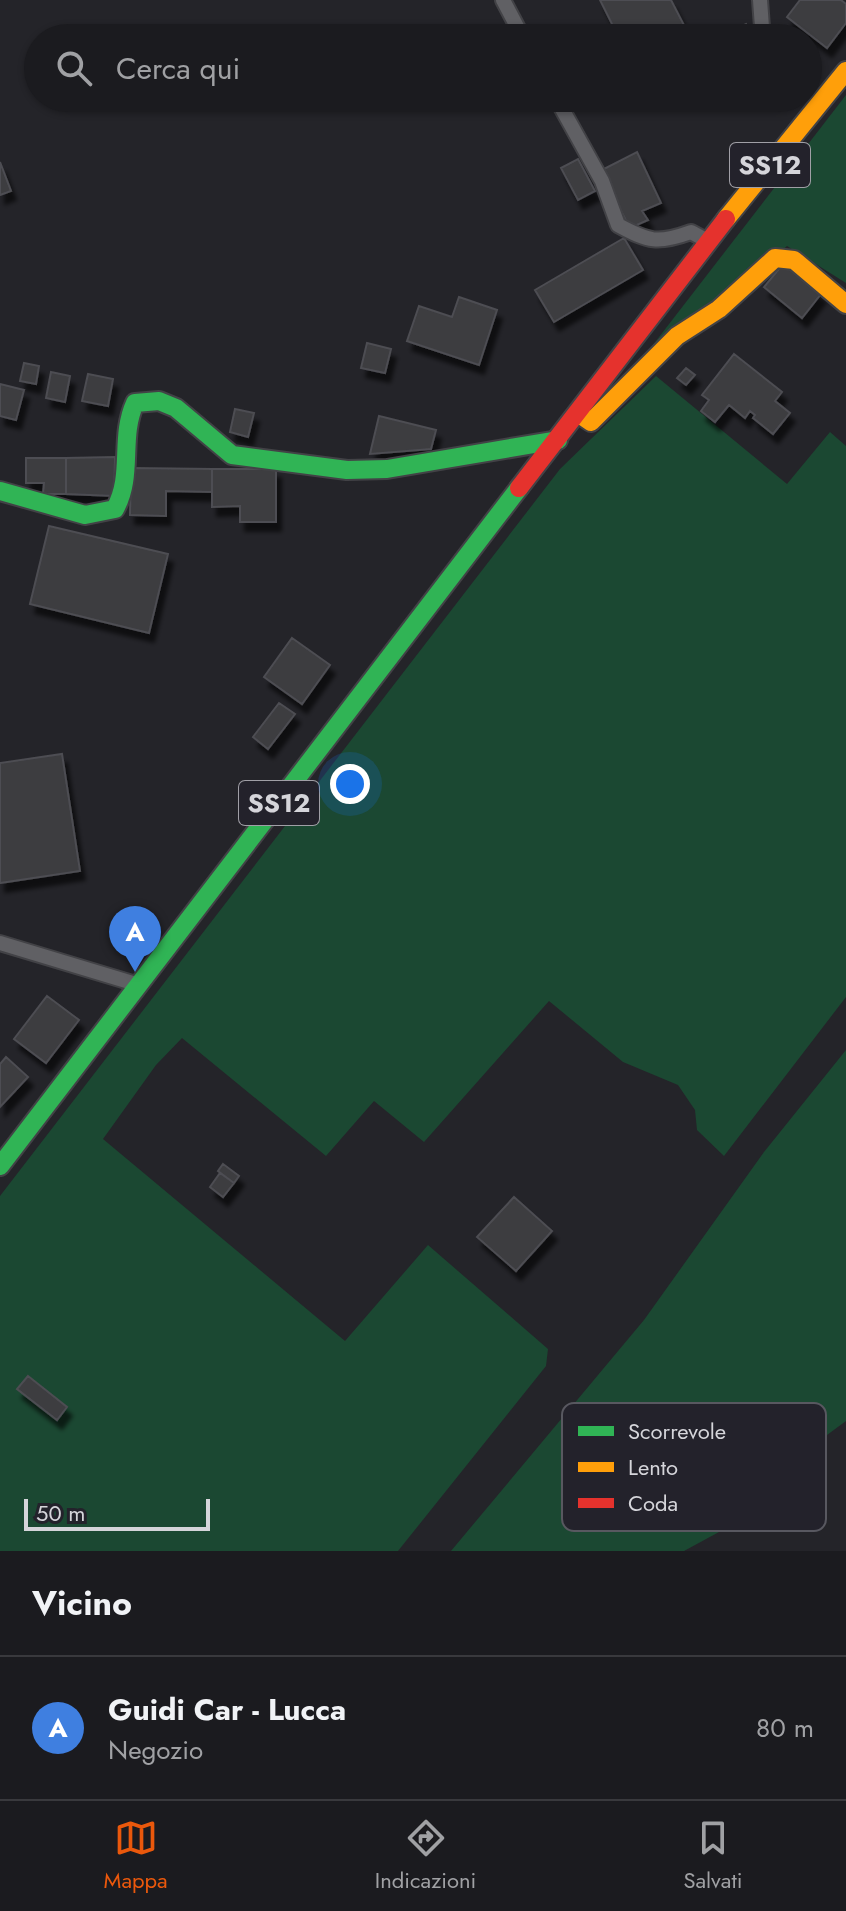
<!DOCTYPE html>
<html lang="it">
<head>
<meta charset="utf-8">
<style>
	:root { --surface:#1b1b1f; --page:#28282c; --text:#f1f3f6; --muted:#a0a1a4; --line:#39393d; --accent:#ea580c }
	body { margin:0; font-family:Jost,sans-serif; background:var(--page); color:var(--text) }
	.scale { position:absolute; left:24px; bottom:20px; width:186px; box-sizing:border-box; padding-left:8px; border:4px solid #d5d5da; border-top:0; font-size:22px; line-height:28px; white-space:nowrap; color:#d5d5da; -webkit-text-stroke:6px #23222b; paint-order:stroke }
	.you { position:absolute; left:350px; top:784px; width:28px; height:28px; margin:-20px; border:6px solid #fff; border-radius:50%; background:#1a73e8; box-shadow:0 0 0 12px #1a73e833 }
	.badge { display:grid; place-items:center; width:52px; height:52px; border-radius:50%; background:var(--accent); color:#fff; font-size:26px; font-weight:700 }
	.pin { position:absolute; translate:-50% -66px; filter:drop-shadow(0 2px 4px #0008) }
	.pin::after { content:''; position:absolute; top:42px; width:28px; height:24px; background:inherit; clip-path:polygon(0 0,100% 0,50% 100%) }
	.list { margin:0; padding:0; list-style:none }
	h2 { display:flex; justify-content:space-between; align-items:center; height:104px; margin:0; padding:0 32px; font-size:34px }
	h2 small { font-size:26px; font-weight:400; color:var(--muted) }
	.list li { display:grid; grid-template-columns:52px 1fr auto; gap:24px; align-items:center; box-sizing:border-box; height:144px; padding:0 32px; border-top:2px solid var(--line) }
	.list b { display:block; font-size:30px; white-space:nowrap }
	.list p { margin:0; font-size:26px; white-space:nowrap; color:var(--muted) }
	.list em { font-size:26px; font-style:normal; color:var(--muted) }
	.icon { flex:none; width:44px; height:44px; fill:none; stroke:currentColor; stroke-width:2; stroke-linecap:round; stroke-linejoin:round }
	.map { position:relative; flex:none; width:846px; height:1551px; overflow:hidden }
	.search { position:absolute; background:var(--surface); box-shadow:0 2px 6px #0004; left:24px; right:24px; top:24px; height:88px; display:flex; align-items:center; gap:20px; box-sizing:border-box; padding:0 28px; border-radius:44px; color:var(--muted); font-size:30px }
	.sheet { height:248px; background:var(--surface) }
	nav { display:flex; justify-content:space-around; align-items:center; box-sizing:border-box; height:112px; border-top:2px solid var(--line); background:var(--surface); font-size:22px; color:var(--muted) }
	nav a { display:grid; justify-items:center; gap:4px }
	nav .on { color:var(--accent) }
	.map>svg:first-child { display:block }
	.green { fill:#1b4832 }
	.building { fill:#3c3c40; stroke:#4d4d52; stroke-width:2; filter:url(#shadow) }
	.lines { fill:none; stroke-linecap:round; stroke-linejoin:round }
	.lane-casing { stroke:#424246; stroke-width:18 }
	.fast-casing { stroke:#424246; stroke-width:22 }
	.slow-casing { stroke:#424246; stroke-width:22 }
	.jam-casing { stroke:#424246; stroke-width:22 }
	.lane { stroke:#606064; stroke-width:14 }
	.fast { stroke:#30b455; stroke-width:18 }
	.slow { stroke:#ff9f0a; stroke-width:18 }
	.jam { stroke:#e5322d; stroke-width:18 }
	.labels { text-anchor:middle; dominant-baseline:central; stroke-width:7; stroke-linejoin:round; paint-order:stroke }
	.shield { fill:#23222b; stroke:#a09fa6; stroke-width:2 }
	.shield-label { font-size:26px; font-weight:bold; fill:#d5d5da }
	.key { fill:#23222b; stroke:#585860; stroke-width:2 }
	.key-label { font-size:22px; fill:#d5d5da }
</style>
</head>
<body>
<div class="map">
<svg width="846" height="1551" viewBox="0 0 846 1551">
	<defs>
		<filter id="shadow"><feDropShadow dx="5" dy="9" stdDeviation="2" flood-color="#0009"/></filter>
	</defs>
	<rect width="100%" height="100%" fill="#242429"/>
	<path class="green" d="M846,95V283L787,246L615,394Z
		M656,376L787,484L830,432L846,446V997L724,1156L697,1130L695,1110L678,1085L623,1062L549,1001L424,1142L374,1101L326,1156L182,1038L156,1065L103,1139L345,1341L428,1245L548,1349L546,1366L398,1551H0V1196L560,469Z
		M846,1050V1421L770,1477L754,1513L684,1551H451L644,1320L764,1152Z"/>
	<path class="building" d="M600,0H671L689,35L682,38H619Z
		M800,0H841L846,4V23L827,48L787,17Z
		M746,24L752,38H716Z
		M637,152L661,203L642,211L648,220L630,228L600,171Z
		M578,159L595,191L578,200L561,168Z
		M0,162L11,191L0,195Z
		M624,238L643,270L554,322L535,290Z
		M783,264L821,294L802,318L764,287Z
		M459,297L497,310L479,365L407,341L419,306L452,317Z
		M367,343L391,349L385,373L361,368Z
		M734,354L782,392L775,401L790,413L773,434L753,418L755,415L750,411L745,418L729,405L715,422L701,411L709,400L702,395Z
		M24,363L39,366L36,384L20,381Z
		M686,368L695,375L686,385L677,378Z
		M51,372L70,376L65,402L46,398Z
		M88,374L113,379L108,406L82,401Z
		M0,384L24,390L16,420L0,416Z
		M235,409L254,413L248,437L230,432Z
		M379,416L436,430L431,449L370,454Z
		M115,457L114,496L66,494V458Z
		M26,458H66V494H43L44,483H26Z
		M131,468L212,469V492L166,491V516L130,515Z
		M212,469H276V522H240V506L212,507Z
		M49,526L168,554L149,633L30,604Z
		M292,638L330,665L302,704L264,677Z
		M279,703L295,714L268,749L253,737Z
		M62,754L80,871L0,883V763Z
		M47,996L79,1020L46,1063L14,1039Z
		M6,1057L28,1077L0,1107V1064Z
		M223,1164L239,1176L234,1183L218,1171Z
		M220,1173L234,1183L223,1197L210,1187Z
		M514,1197L552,1231L516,1271L477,1237Z
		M28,1376L67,1407L57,1420L17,1389Z"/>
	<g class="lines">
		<defs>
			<path id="lane" d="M503,0L523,38
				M760,0L762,27L768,38
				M556,98L602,181L618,225C649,242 658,244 691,232L704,239
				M0,943L136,984"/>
			<path id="fast" d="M0,491L85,515L115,509C134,475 119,438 135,403L159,401L176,408L232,455L347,470L387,469L558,440
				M0,1166L519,488"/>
			<path id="slow" d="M726,219L846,71
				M578,413L591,422L677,336L719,309L775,258L794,260L846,304"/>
			<path id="jam" d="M519,488L726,219"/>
		</defs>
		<use href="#lane" class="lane-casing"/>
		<use href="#fast" class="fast-casing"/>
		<use href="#slow" class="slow-casing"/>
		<use href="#jam" class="jam-casing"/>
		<use href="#lane" class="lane"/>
		<use href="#fast" class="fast"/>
		<use href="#slow" class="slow"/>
		<use href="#jam" class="jam"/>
	</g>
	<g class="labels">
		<g class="shield">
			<rect x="730" y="143" width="80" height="44" rx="6"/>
			<rect x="239" y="781" width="80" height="44" rx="6"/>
		</g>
		<g class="shield-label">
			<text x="770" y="165">SS12</text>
			<text x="279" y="803">SS12</text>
		</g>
	</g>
	<rect x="562" y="1403" width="264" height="128" rx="12" class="key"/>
	<rect x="578" y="1426" width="36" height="10" fill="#30b455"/>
	<rect x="578" y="1462" width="36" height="10" fill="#ff9f0a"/>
	<rect x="578" y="1498" width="36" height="10" fill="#e5322d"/>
	<g class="key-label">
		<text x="628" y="1439">Scorrevole</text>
		<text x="628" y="1475">Lento</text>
		<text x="628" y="1511">Coda</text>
	</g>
</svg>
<div class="scale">50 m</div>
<div class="you"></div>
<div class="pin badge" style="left:135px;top:972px;background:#3f7fe0">A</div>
<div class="search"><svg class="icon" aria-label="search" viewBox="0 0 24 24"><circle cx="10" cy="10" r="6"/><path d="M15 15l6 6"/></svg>Cerca qui</div>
</div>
<section class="sheet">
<h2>Vicino<small></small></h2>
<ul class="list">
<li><span class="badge" style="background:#3f7fe0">A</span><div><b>Guidi Car - Lucca</b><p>Negozio</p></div><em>80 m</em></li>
</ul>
</section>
<nav>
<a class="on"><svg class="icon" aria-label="map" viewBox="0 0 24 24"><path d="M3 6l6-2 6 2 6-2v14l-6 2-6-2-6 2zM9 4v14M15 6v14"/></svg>Mappa</a>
<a><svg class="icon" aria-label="directions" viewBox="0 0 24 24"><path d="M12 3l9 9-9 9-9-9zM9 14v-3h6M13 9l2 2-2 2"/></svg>Indicazioni</a>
<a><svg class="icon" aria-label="saved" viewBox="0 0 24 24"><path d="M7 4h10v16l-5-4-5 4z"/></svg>Salvati</a>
</nav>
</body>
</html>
